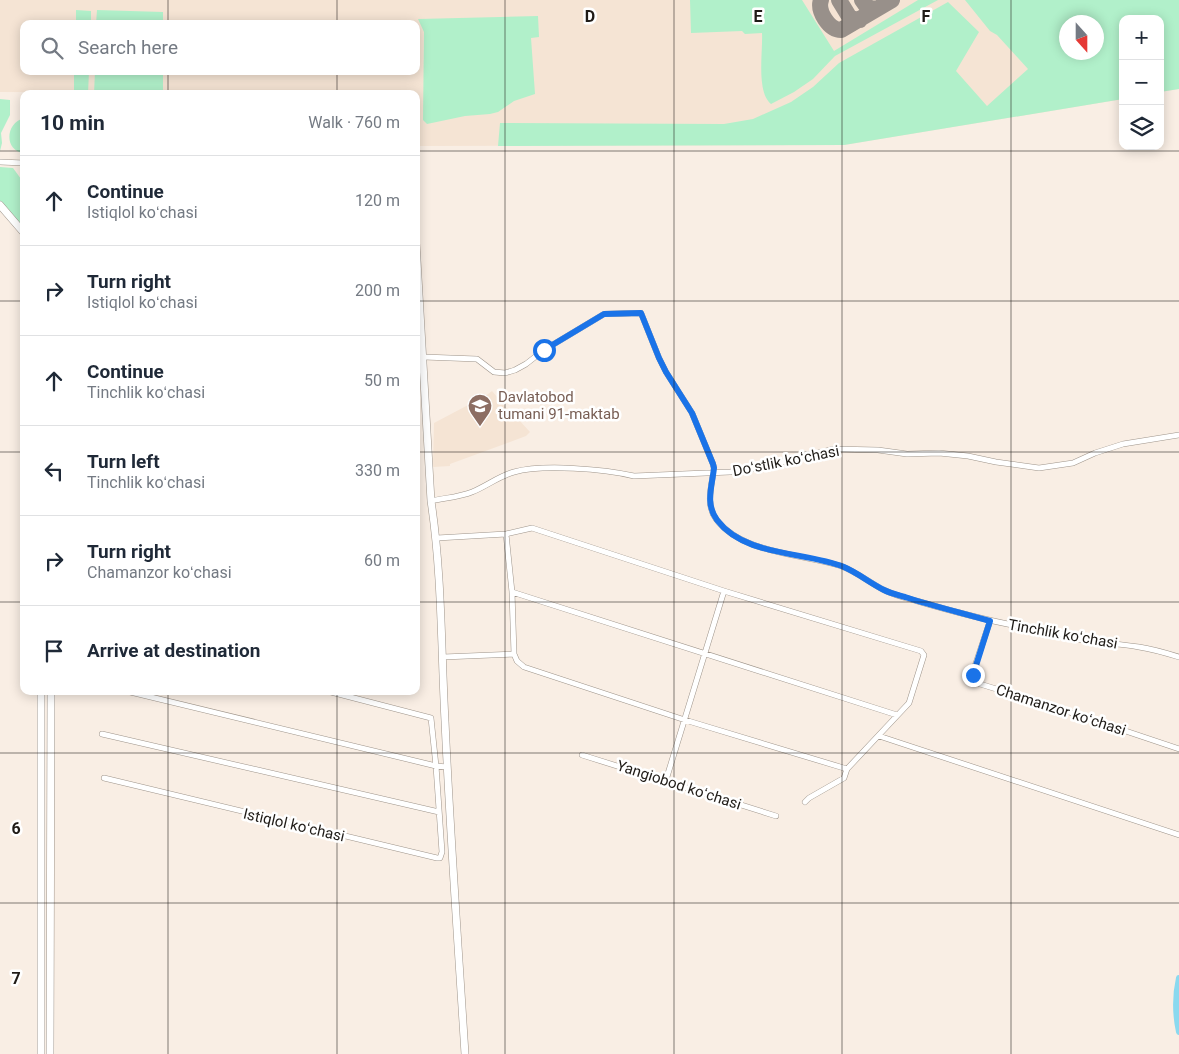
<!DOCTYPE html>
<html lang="en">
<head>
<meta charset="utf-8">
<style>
	:root { --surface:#fff; --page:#f2f2f3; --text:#1f2937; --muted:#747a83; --line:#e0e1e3 }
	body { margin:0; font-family:Roboto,sans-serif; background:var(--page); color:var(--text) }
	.controls { position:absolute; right:15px; top:15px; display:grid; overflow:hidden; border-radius:10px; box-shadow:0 2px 12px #0003 }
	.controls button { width:45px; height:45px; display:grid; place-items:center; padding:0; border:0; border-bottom:1px solid var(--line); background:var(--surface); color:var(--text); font:25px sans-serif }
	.compass { position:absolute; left:1059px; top:15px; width:45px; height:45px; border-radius:50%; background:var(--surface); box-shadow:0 2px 12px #0003; rotate:159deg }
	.stop { position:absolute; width:15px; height:15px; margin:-11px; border:4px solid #1a73e8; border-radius:50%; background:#fff }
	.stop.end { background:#1a73e8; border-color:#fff; box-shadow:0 1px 5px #0008 }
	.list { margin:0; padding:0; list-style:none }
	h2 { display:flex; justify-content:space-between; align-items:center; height:65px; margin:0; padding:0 20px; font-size:21px }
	h2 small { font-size:16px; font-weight:400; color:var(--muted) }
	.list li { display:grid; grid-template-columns:32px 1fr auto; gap:15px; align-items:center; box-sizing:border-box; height:90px; padding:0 20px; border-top:1px solid var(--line) }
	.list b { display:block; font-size:19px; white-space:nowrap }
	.list p { margin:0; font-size:16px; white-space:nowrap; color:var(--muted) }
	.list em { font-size:16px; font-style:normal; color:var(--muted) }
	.icon { flex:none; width:28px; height:28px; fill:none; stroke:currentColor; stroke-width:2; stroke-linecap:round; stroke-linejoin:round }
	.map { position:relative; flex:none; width:1179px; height:1054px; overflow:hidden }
	.search { position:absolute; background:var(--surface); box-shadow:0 2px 12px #0003; left:20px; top:20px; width:400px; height:55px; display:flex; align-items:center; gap:12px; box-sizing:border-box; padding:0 18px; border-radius:10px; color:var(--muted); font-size:19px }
	.panel { position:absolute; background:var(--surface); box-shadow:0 2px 12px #0003; left:20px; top:90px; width:400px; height:605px; border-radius:10px }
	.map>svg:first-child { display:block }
	.built { fill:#f5e4d4; fill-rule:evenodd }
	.green { fill:#b1f0ca; fill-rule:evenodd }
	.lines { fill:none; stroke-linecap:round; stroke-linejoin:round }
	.canal { stroke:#8ad9ef; stroke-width:6 }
	.taxiway { stroke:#98908a; stroke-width:16 }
	.street-casing { stroke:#9e948a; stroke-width:6 }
	.secondary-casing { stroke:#9e948a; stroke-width:8 }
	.street { stroke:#fff; stroke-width:5 }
	.secondary { stroke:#fff; stroke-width:7 }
	.route { stroke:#1a73e8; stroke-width:6 }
	.grid { fill:none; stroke:#1f1b17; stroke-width:1; stroke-opacity:0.55 }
	.labels { text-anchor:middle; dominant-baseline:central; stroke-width:5; stroke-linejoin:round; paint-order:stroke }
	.education-label { font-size:15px; fill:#785e54; stroke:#fff; text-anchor:start }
	.street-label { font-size:15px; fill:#1f1b17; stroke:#fff }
	.grid-label { font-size:16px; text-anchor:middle; font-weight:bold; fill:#1f1b17; stroke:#fff; stroke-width:5; stroke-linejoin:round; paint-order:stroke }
</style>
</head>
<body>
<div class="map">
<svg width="1179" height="1054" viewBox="0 0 1179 1054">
	<rect width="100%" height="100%" fill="#f9eee4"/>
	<path class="built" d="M0,0H1179V89L1160,92V19H1123V99L844,145L416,146V94L0,92ZM1066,22H1096V52H1066ZM24,24H416V71H24Z
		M492,391L514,417L519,420L530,432L526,436L450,464V466L433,467L434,423L470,404L477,399L479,401Z"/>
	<path class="green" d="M690,0H802L834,51L918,0H938L835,56L813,79L794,92L771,104C756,92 763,52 762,33L745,34L742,31L691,33Z
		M965,0H1179V89L1160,92V19H1123V99L844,145L498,146L500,123L724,124L753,119L791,102L813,87L839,63L948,2L979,32L956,71L987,106L1028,69L997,35L990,31ZM1066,22H1096V52H1066Z
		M76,10L91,11V24H76Z
		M97,10L163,12V24H96Z
		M538,16L539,37L531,38L535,94L514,101L498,112L490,114L465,116L427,124L423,120L424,32L418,19Z
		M74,71H89L88,94H74Z
		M95,71H163V94H94Z
		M0,99L10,100V115L1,133L2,143L0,151Z
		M24,118V153C4,151 5,123 24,118Z
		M0,167L13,168L24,183V229L0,201Z"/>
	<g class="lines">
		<path class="canal" d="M1179,978C1175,996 1175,1013 1179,1032"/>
		<path class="taxiway" d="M821,0C817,11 829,30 841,30L892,0
			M839,0L850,18L860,20
			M862,0C866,7 871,10 879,8"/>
		<defs>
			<path id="street" d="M0,162L24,163
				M424,357L477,359L494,372L505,373L515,370L526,364L544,350L604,314L641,313L659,358L666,372L692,413L713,464L714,468C712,485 705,504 716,519C742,554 803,554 841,566C857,572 870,583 884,590C894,595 906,598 917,601C958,613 999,624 1042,630C1057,632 1071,638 1086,641C1103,643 1121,644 1139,647C1152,649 1166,653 1179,657
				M431,501C444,498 460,497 472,492C487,486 499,476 514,472C543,464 604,469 634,476L730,472L753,469L834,449L878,450L907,454L939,453L968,456L996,462L1039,468L1073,463L1095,453L1123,444L1179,435
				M506,534L512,592L514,654
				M437,538L506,534L532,528L724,591L921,651L924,655L909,703L847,769L685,720L524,667L517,661L514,654L443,657
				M512,592L897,715
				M990,621L974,669V679L980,684L1045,704L1179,749
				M126,691L436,766L431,718L327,691
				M102,734L439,812
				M879,736L1179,835
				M582,755L776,816
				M104,778L437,858H440L442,852L436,766L447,767
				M666,780L724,591
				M805,802L809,798L844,778L847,769"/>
			<path id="secondary" d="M24,167V170
				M0,205L24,233
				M416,243L431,501C442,574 441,648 445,721C450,832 458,943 465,1054
				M41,1054V691
				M50,1054L51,691"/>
		</defs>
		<use href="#street" class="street-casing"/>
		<use href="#secondary" class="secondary-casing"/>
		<use href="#street" class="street"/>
		<use href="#secondary" class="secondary"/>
	</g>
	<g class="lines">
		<path class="route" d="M544,350L604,314L641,313L659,358L666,372L692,413L713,464L714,468C712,486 705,504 717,520C745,557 804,551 844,567C858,573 870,583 884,590C890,593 898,595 905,597C933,606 962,613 990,621L973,675"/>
	</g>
	<path class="grid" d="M168,0V24M337,0V24M505,0V1054M674,0V1054M842,0V1054M1011,0V1054M168,71V94M337,71V94M0,151H24M416,151H1179M0,301H24M416,301H1179M0,452H24M416,452H1179M0,602H24M416,602H1179M168,691V1054M337,691V1054M0,753H1179M0,903H1179"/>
	<defs>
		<symbol id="school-pin" viewBox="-11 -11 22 30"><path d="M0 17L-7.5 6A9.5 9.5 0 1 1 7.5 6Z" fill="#8d6e63" stroke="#fff"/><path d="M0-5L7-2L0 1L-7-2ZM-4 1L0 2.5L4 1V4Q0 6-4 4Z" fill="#fff"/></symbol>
	</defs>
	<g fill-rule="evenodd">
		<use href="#school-pin" x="466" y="392" width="28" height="38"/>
	</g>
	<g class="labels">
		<g class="education-label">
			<text x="498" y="397">Davlatobod<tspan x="498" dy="17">tumani 91-maktab</tspan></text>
		</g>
		<g class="street-label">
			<text transform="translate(786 461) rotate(-11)">Doʻstlik koʻchasi</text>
			<text transform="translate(1063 634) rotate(10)">Tinchlik koʻchasi</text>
			<text transform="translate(1061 710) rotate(18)">Chamanzor koʻchasi</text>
			<text transform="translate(679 785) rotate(18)">Yangiobod koʻchasi</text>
			<text transform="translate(294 825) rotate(13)">Istiqlol koʻchasi</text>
		</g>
	</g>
	<g class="grid-label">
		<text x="590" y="22">D</text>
		<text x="758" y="22">E</text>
		<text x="926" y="22">F</text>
		<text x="16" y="834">6</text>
		<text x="16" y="984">7</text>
	</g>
</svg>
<div class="controls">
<button>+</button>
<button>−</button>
<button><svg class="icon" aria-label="layers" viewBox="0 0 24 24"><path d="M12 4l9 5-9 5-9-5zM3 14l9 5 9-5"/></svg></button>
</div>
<svg class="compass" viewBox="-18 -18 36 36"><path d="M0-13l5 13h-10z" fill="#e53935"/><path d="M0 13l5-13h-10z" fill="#747a83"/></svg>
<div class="stop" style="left:544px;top:350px"></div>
<div class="stop end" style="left:973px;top:675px"></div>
<div class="search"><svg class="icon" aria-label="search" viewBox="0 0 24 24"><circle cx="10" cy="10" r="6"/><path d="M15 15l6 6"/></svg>Search here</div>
<section class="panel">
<h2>10 min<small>Walk · 760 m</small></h2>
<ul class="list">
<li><svg class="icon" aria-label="ahead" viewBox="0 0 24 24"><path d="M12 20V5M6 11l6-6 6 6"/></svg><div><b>Continue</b><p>Istiqlol koʻchasi</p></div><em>120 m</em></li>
<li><svg class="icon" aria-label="right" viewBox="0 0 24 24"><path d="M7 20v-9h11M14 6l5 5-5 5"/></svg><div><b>Turn right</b><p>Istiqlol koʻchasi</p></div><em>200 m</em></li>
<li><svg class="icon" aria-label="ahead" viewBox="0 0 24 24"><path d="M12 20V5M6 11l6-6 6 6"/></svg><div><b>Continue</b><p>Tinchlik koʻchasi</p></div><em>50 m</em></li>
<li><svg class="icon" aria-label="left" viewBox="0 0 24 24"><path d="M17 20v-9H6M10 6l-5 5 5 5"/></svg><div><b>Turn left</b><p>Tinchlik koʻchasi</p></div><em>330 m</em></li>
<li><svg class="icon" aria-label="right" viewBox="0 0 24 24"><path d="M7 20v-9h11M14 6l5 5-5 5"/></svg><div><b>Turn right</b><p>Chamanzor koʻchasi</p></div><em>60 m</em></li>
<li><svg class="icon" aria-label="arrive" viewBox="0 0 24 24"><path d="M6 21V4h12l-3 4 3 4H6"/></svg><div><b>Arrive at destination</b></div></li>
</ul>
</section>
</div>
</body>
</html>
